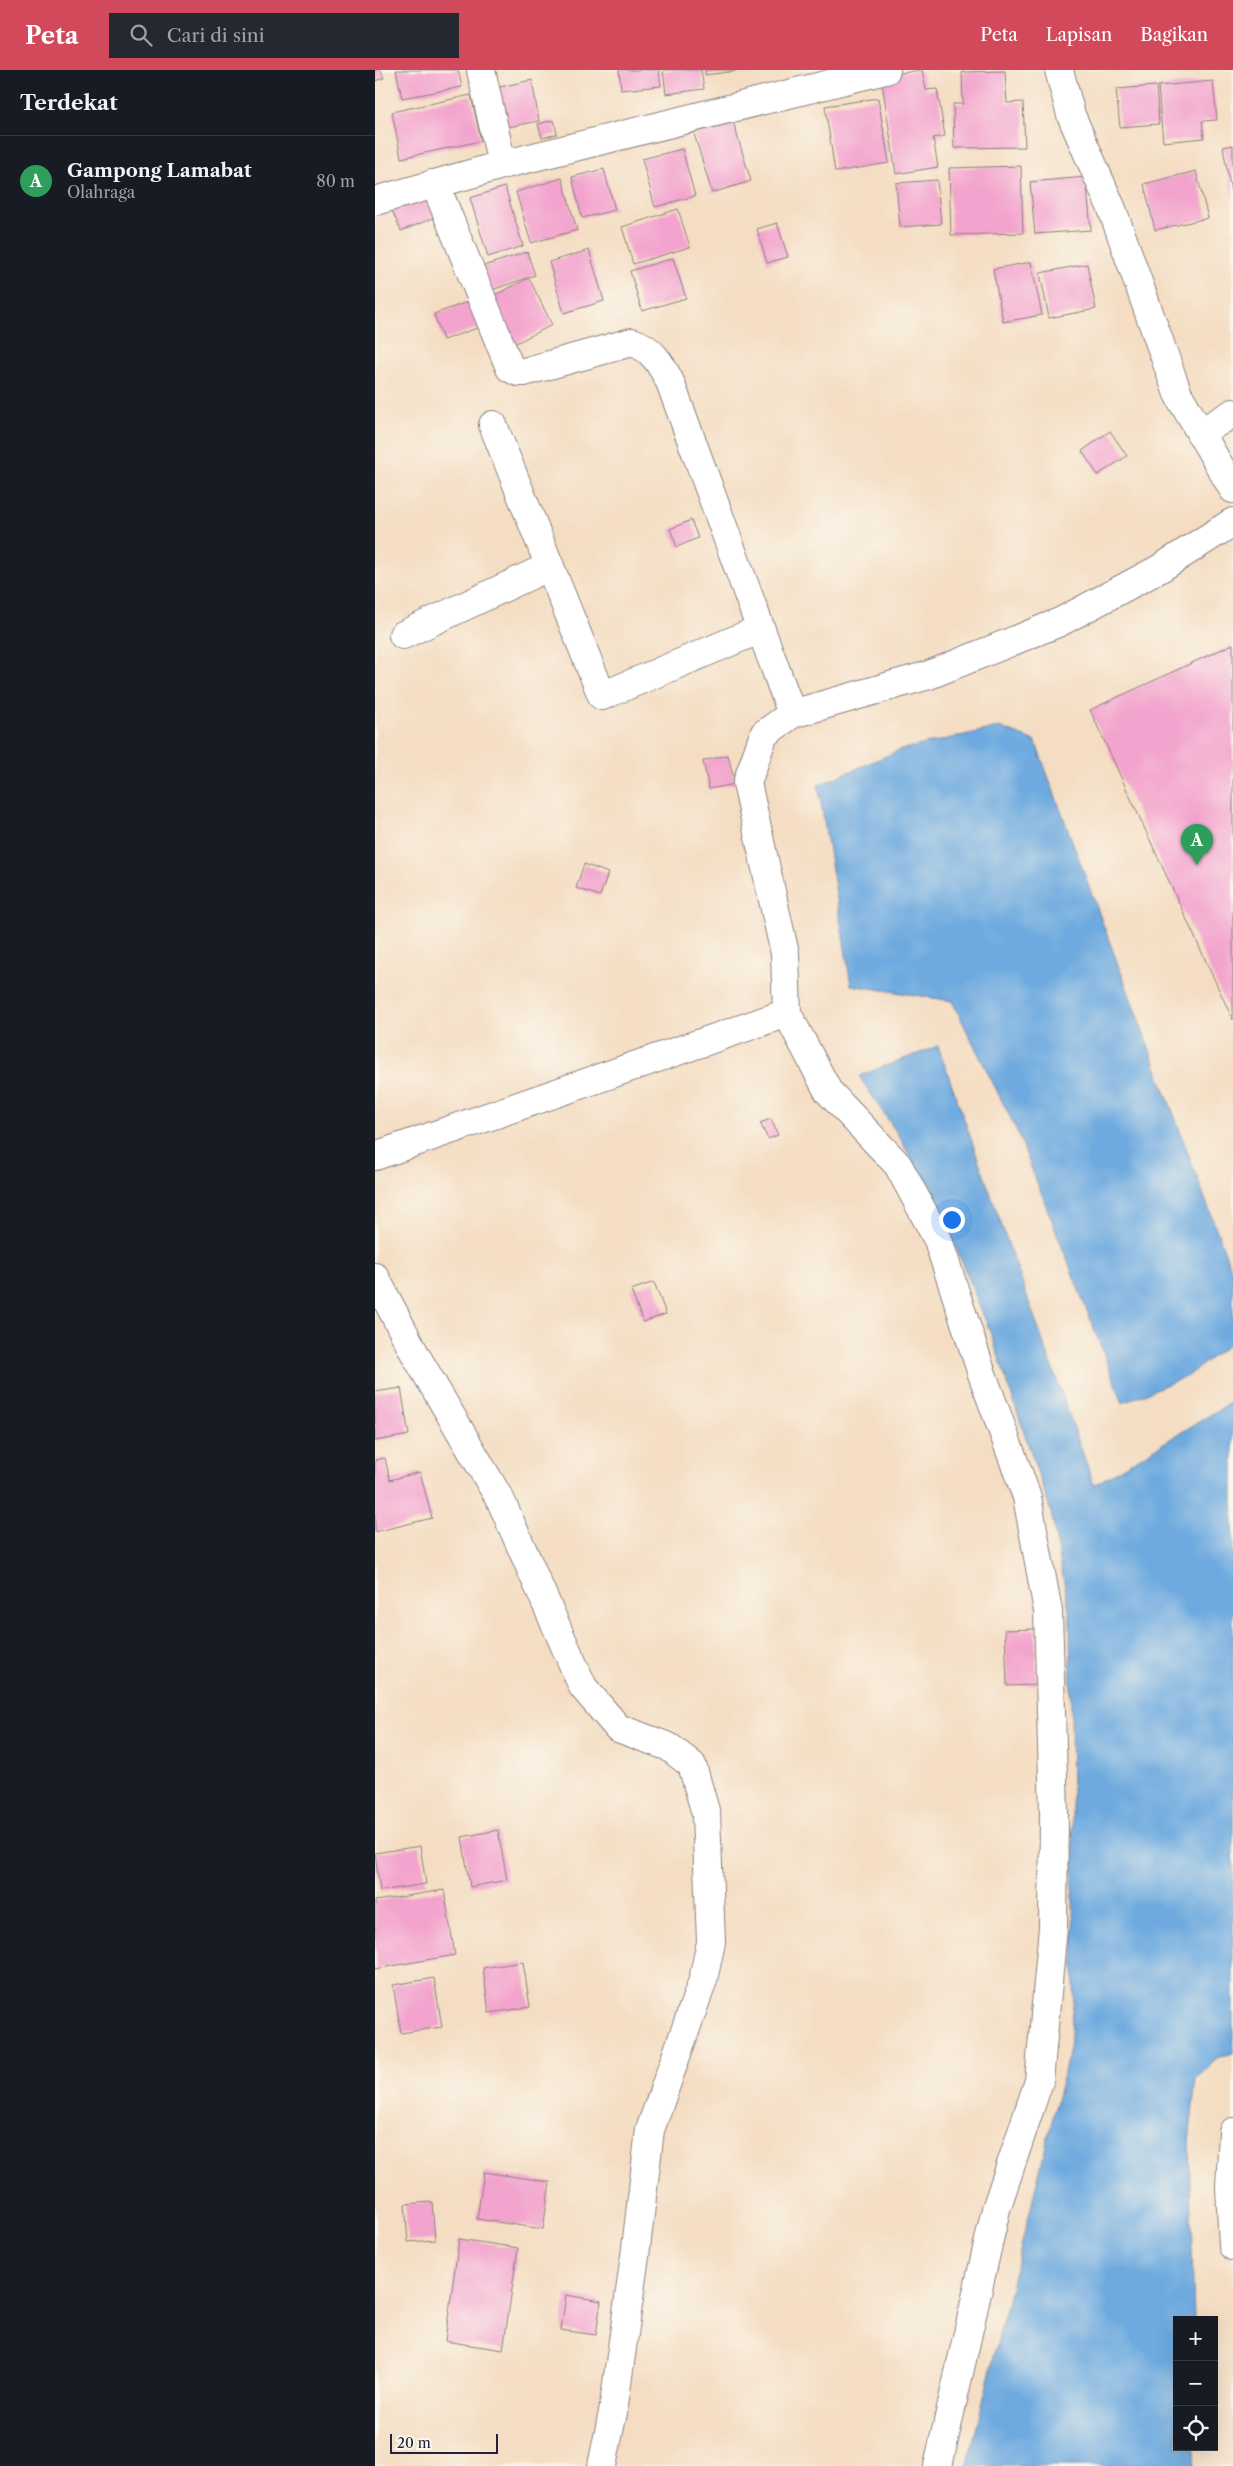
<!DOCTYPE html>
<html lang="id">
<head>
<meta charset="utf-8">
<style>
	:root { --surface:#171b24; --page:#242831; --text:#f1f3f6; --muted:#9ea1a6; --line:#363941; --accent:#d1495b }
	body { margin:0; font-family:"Libre Caslon Text",serif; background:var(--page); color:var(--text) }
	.controls { position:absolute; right:15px; bottom:15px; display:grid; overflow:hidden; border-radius:0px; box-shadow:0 5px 20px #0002 }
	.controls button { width:45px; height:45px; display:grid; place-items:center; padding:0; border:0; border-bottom:1px solid var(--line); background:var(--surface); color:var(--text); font:25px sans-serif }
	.scale { position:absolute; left:15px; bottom:12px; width:108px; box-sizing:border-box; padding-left:5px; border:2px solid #22223b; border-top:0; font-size:14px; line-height:18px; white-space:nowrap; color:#22223b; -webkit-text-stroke:4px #fbf7ec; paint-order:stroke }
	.you { position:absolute; left:576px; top:1149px; width:18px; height:18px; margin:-12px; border:4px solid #fff; border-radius:50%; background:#1a73e8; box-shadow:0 0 0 8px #1a73e833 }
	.badge { display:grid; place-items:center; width:32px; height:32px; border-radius:50%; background:var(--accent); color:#fff; font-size:16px; font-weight:700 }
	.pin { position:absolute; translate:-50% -41px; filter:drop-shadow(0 1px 2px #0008) }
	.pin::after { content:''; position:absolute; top:26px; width:18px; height:15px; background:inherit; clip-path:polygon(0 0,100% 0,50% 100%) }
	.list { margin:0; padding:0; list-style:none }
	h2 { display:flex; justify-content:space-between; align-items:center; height:65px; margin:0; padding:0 20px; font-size:21px }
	h2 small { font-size:16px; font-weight:400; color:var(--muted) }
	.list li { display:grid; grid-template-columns:32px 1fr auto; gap:15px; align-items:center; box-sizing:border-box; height:90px; padding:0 20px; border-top:1px solid var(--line) }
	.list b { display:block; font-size:19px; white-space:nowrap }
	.list p { margin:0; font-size:16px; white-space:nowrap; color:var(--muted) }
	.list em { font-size:16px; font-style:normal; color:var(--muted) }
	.icon { flex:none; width:28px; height:28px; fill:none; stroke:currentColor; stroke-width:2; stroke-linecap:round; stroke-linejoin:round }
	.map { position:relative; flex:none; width:858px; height:2396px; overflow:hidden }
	header { display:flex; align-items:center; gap:30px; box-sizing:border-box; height:70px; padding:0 25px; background:var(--accent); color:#fff }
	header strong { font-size:24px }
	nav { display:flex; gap:28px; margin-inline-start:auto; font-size:18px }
	.search { width:350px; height:45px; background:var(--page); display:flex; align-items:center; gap:12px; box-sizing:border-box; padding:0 18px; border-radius:0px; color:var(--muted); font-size:19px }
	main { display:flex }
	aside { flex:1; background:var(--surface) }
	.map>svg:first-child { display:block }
	.water { fill:#6eaadf; stroke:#48668d }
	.building { fill:#f3a4ce }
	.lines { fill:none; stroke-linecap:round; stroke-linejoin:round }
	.minor-casing { stroke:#8b807e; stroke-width:30 }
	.minor { stroke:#fff; stroke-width:28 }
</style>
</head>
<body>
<header>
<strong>Peta</strong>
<div class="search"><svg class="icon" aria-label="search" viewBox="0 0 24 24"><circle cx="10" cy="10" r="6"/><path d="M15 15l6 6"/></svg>Cari di sini</div>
<nav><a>Peta</a><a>Lapisan</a><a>Bagikan</a></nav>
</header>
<main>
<aside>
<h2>Terdekat<small></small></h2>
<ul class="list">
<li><span class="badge" style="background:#2e9e5b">A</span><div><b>Gampong Lamabat</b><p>Olahraga</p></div><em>80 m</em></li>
</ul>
</aside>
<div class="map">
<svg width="858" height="2396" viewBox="0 0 858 2396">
	<rect width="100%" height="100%" fill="#fbf7ec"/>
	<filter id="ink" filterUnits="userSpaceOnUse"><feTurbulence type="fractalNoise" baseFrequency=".02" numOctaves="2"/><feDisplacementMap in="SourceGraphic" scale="10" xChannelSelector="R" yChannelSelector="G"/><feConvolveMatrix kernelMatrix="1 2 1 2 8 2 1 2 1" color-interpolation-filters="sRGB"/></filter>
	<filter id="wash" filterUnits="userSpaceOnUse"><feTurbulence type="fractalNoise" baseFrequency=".0096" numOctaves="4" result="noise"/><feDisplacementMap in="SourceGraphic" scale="20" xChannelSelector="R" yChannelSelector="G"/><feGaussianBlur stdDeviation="1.12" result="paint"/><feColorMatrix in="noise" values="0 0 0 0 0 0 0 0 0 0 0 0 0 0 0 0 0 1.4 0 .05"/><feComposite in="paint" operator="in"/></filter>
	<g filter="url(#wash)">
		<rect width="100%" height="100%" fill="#f4ddc2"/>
		<path class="water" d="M624,657L660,671L858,1204V1271L814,1305L748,1333L642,1061L577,931L476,915L443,715L525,680Z
			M563,976L719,1415L858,1331V1983L844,1987L821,2009L814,2072L819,2250H802V2377H820L818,2396H592L695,1978L699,1920L695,1545L676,1442L616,1264L571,1153L524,1066L484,1006Z"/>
		<g id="blocks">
			<path class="building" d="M0,0H6L9,8L0,11Z
				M21,0H83L87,17L27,28Z
				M244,0H284L286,16L246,20Z
				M288,0H326L329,19L291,24Z
				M330,0H361V1L330,5Z
				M547,0L551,20L562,19L570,66L558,68L563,97L521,104L506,6Z
				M630,1L632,33L648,32L650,77L579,78L578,34H588L587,2Z
				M157,10L164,51L128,58L120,18Z
				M838,11L842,50L827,51L829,68L788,72L783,16Z
				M781,16L784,54L745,57L741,19Z
				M96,25L106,71L26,88L17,42Z
				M503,28L514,93L460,102L450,36Z
				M357,48L376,111L337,123L318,60Z
				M179,50L182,64L167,68L163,54Z
				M858,75V126L857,127L848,77Z
				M307,79L320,126L280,137L267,89Z
				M646,96L648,163L576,165L574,98Z
				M229,99L240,140L207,148L197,107Z
				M821,101L833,148L780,160L769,114Z
				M711,107L716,160L660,164L655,112Z
				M187,108L202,160L156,173L141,122Z
				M562,110L566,154L525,157L521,113Z
				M48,115L61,147L26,161L12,129Z
				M130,117L148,176L113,187L95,128Z
				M303,139L315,177L258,194L247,157Z
				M402,153L413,187L392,193L382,159Z
				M214,180L229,231L189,243L174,192Z
				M152,182L160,205L111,222L102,198Z
				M298,188L311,228L267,241L255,201Z
				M656,192L667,245L628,252L618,199Z
				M712,194L721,239L674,248L665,203Z
				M154,208L177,255L131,278L108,231Z
				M98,230L108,256L68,270L59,244Z
				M735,361L752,386L723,405L707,381Z
				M316,450L323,468L302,477L295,459Z
				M858,574V950L715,640Z
				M353,685L360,714L334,719L328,691Z
				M209,794L233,803L225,826L201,818Z
				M396,1049L403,1065L393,1069L385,1053Z
				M279,1212L291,1244L268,1252L256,1220Z
				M26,1318L34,1365L0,1371V1322Z
				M10,1388L15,1410L45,1402L57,1448L0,1462V1390Z
				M660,1559L662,1615L632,1616L630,1560Z
				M123,1760L132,1810L95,1817L87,1767Z
				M45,1776L51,1814L5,1821L0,1783Z
				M69,1820L80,1885L0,1899V1831Z
				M148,1892L155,1937L114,1943L108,1898Z
				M59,1908L67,1957L26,1963L18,1915Z
				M109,2102L175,2112L168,2159L102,2149Z
				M57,2132L60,2170L33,2172L30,2134Z
				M84,2169L143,2178L128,2280L70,2271Z
				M191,2225L226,2231L221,2265L186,2260Z"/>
		</g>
	</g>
	<g filter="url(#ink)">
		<use href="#blocks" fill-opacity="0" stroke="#8b807e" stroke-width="1"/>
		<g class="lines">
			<defs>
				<path id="minor" d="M106,0L127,95
					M684,0L696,45L737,139L803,324L858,419
					M57,114L65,126L135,298L143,302H149L257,272C277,278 286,294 295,312L417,644
					M0,131L127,95L511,0
					M118,355L227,626L386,559
					M825,363L858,343
					M28,565L175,496
					M0,1086L412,943
					M0,1207L40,1284L126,1431L208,1617L243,1658L294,1677L317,1695L331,1744L336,1872L328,1910L275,2060L260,2186L238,2342L227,2396
					M858,2062L855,2117L858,2176
					M563,2396L621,2139L664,2011L678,1857L679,1743L673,1541L652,1427L607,1304L563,1170L523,1095L453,1021L412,943L410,884L372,713L389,664L417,644L554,605L685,552L784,499L858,452"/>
			</defs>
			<use href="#minor" class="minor-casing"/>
			<use href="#minor" class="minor"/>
		</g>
	</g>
</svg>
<div class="controls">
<button>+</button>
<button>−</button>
<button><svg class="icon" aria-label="locate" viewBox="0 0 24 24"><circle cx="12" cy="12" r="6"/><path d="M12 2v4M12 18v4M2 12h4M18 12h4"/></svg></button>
</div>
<div class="scale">20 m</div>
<div class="you"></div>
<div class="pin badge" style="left:822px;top:795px;background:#2e9e5b">A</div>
</div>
</main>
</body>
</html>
